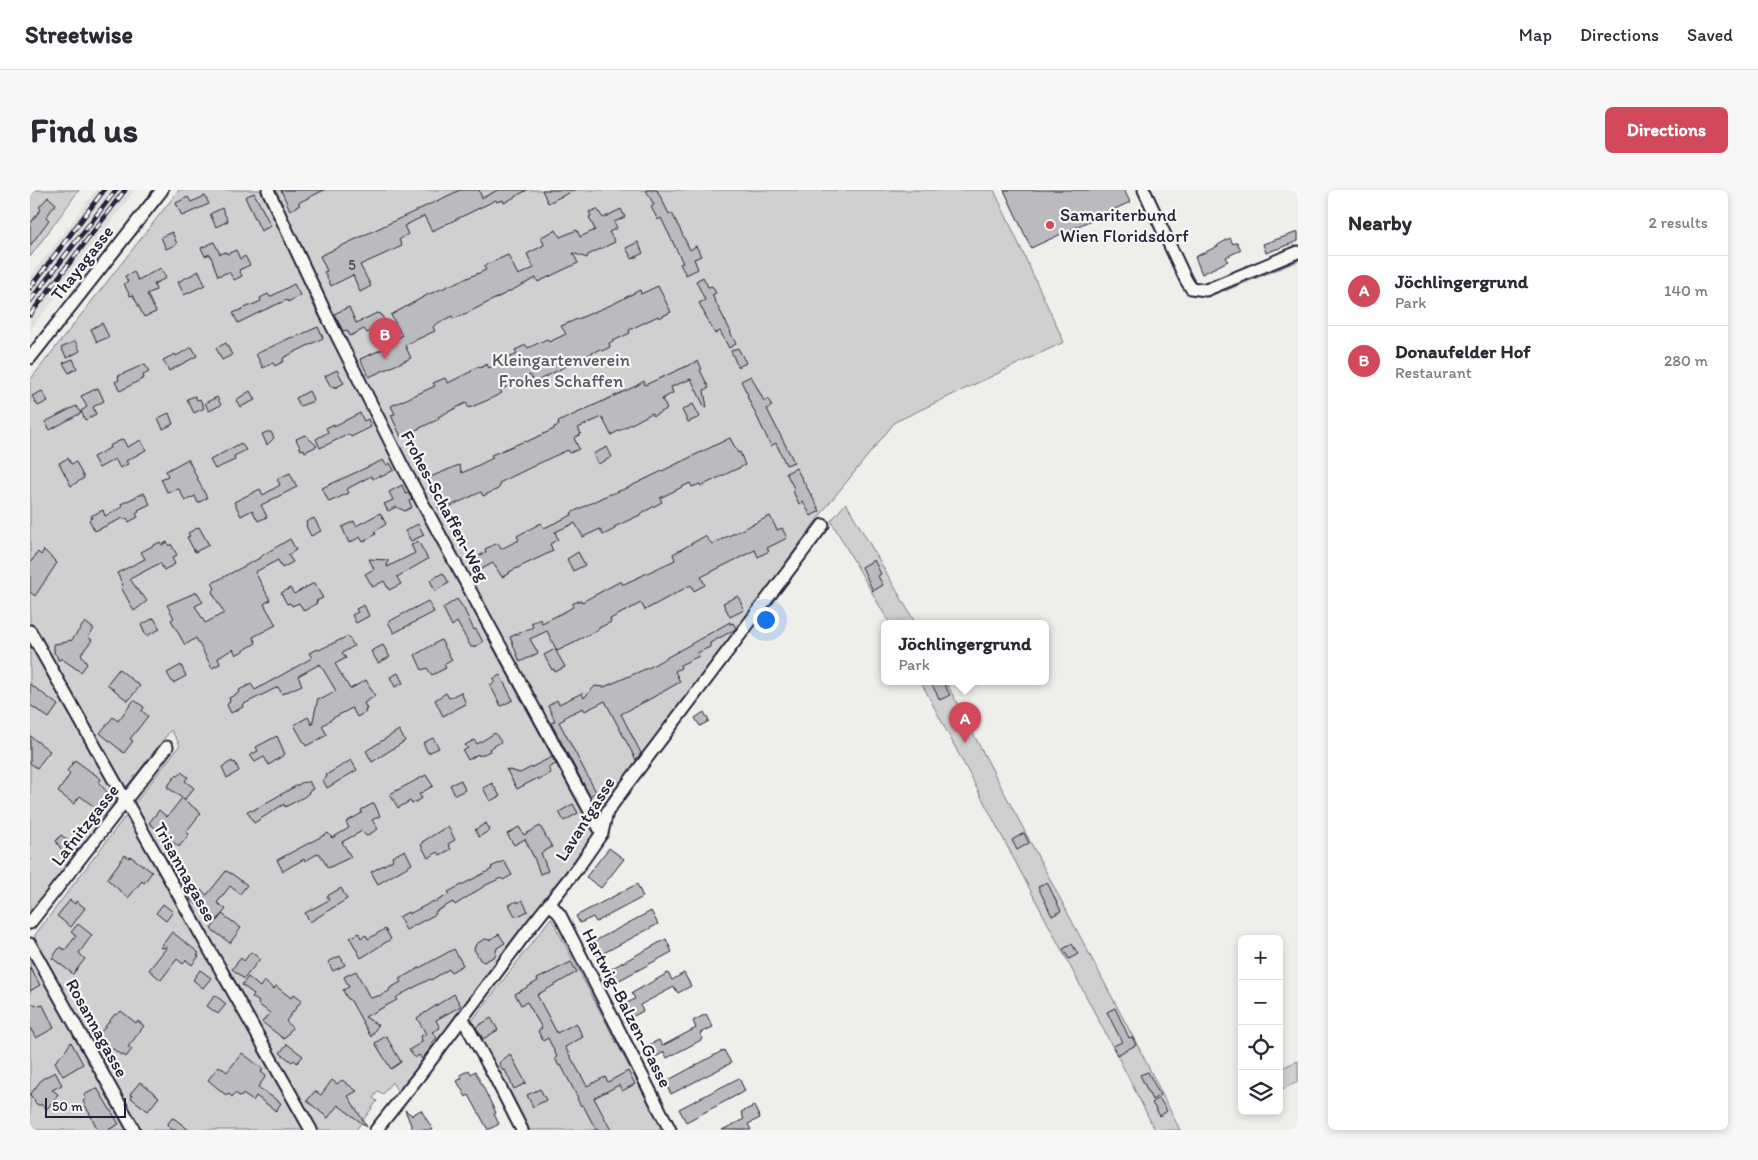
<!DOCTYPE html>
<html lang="en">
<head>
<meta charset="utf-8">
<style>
	:root { --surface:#fff; --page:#f7f7f7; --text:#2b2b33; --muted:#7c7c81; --line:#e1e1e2; --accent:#d1495b }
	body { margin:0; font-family:Itim,sans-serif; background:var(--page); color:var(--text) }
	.controls { position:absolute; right:15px; bottom:15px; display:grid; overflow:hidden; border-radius:8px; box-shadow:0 2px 8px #0003 }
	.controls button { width:45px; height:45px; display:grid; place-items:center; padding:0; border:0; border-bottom:1px solid var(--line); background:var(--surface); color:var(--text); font:25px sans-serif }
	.scale { position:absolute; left:15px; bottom:12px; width:81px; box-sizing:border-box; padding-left:5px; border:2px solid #22223b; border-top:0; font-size:14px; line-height:18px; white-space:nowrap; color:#22223b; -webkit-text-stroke:4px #f6f6f2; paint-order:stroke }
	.you { position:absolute; left:735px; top:429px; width:18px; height:18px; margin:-12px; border:4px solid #fff; border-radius:50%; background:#1a73e8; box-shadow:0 0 0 8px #1a73e833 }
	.badge { display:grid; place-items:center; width:32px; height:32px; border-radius:50%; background:var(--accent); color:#fff; font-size:16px; font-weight:700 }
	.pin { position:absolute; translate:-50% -41px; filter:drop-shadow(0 1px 2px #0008) }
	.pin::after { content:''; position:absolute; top:26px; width:18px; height:15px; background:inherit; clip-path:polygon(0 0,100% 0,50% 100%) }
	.popup { position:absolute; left:851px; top:430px; width:168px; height:65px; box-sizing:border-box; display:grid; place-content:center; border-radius:8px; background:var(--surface); filter:drop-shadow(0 1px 4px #0005); font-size:16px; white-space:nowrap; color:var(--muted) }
	.popup b { font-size:19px; color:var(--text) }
	.popup::after { content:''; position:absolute; left:50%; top:100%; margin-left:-10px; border:10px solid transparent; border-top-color:var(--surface) }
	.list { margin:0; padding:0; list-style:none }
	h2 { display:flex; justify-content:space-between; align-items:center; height:65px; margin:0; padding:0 20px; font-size:21px }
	h2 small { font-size:16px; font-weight:400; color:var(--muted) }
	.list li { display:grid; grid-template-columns:32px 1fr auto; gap:15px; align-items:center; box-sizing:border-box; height:70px; padding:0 20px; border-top:1px solid var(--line) }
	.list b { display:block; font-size:19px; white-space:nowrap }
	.list p { margin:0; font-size:16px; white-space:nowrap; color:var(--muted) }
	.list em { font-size:16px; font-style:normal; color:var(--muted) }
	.icon { flex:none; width:28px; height:28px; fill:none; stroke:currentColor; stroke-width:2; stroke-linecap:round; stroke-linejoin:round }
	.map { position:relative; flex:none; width:1268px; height:940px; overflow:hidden; border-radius:8px }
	header { display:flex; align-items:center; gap:30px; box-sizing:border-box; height:70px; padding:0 25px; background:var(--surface); border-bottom:1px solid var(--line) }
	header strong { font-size:24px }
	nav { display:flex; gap:28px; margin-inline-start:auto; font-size:18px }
	.intro { display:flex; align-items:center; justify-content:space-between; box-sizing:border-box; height:120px; padding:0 30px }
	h1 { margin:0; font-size:35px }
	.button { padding:12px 22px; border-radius:8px; background:var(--accent); color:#fff; font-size:18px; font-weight:700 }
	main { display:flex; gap:30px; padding:0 30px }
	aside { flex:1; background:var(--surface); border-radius:8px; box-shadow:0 2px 8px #0003 }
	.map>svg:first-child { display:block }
	.built { fill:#dfdfde }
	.green { fill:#d0d0d1; stroke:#797986 }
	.building { fill:#bbbbbf; stroke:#22223b }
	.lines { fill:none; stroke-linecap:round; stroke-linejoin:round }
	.minor-casing { stroke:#22223b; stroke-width:15 }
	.minor { stroke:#f6f6f2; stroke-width:11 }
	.rail-casing { stroke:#22223b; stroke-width:5 }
	.rail { stroke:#f6f6f2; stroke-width:3; stroke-dasharray:9; stroke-linecap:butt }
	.poi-dot { fill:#d1495b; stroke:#f6f6f2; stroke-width:2 }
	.labels { text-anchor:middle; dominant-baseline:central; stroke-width:4.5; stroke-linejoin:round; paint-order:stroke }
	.number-label { font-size:15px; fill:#48485c }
	.poi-label { font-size:18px; fill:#22223b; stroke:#f6f6f2; text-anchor:start }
	.street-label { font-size:18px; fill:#22223b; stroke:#f6f6f2 }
	.park-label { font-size:18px; fill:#565668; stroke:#f6f6f2 }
</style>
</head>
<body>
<header>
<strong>Streetwise</strong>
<nav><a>Map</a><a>Directions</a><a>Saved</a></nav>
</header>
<div class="intro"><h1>Find us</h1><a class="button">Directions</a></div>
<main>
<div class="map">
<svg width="1268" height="940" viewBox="0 0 1268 940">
	<rect width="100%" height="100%" fill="#eeeeeb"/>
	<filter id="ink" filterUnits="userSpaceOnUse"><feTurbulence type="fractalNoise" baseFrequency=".02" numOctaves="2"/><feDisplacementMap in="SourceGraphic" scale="10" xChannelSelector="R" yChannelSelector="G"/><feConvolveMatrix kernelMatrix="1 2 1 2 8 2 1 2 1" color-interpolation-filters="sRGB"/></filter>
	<g filter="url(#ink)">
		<path class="built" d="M66,0H105L27,101L25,108L0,140V87Z"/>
		<path class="green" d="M0,0H49L0,67Z
			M149,0H230L276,91L281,111L467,465L564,644L368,902L362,892L353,904L348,901L343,908L347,911L326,940H285L105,621V613L150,555L141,540L97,596H91L0,433V190Z
			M244,0H964L1034,152L865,232L797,316L691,461L567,623L342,206Z
			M1268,68V71L1195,101L1194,99L1198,96Z
			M816,313L886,434H860L801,331Z
			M0,451L86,605V611L41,670L38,668L36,670L38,674L0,723Z
			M891,492H916L1112,864L1150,940H1125L1090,871Z
			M99,627L274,940H111L5,751V745L94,628Z
			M521,728L621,918L633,940H495L441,832Z
			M0,764L99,940H0Z
			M1268,871V892L1250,900L1249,879Z"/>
		<path class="building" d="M251,0H294L268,13L270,15L260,20Z
			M430,0H449L452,8L468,0H497L474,13L473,10L467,12L466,10L402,41L394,26L374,36L378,44L369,50L372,56L330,75L341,96L330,102L323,85L301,96L294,82L297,81L290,66Z
			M512,0H545L518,13Z
			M616,0H627L639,24L642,23L660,60L666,56L671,66L664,69L668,79L656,85L650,74L653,73L631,28L628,30L621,17L624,15Z
			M974,0H1094L1100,12L1001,58Z
			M224,3L241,36L231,41L215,7Z
			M175,6L179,14L152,26L146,13L158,7L161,12Z
			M18,7L26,14L16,27L19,30L0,56V34L11,19L9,17Z
			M192,18L198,31L186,37L180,24Z
			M567,19L573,28L591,19L595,27L584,32L587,38L579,42L585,52L558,65L557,68L543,63L548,73L508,92L506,88L439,122L423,129L422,126L406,134L403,137L405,141L375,155L381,168L339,187L330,169L353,159L351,155L372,146L361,125L397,105L456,80L454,76L478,65L488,85L504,78L497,64L514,55L511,47L526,40L530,47L547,40L550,47L565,40L559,27L561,26L559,22Z
			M142,42L147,54L136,59L131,47Z
			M1268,42V51L1236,63L1233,54Z
			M1200,48L1203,54L1207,52L1211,60L1196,67L1198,71L1172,84L1165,67L1188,56V55Z
			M184,52L190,64L196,62L197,64L206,60L210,69L215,66L220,75L209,80L212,86L204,90L199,82L188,86L180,64L175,66L171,58Z
			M608,52L613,63L602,69L596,58Z
			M131,78L136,88L124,94L126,100L117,104L126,122L114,127L103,105L100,106L94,94L98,92L95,86L104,82L108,90Z
			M169,81L175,95L154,105L148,92Z
			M673,87L678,97L682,96L686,103L682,105L701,142H700L706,154L699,158L690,141L685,144L669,113L675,110L666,91Z
			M264,94L270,105L258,112L257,110L232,121L208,133L203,123L231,111L230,108L238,104L240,107Z
			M628,96L641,122L629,128L628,126L599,140L600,143L579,153L580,157L572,161L570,159L505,192L500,185L470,200L472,203L458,210L439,218L436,213L408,227L409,229L371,247L361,225L365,224L361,216L405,196L403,193L415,188L418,193L442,181L441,180L449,176L450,178L457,174L459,178L487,164L485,160L496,155L498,158L517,149L519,152L536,144L531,136L583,114L610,100L611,104Z
			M319,117L326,133L347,123L351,124L356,134L337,143L334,139L320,146L317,140L313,141L304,124Z
			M72,133L79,147L67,152L61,139Z
			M288,137L293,148L253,168L254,171L245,176L243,173L233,178L226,164L262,147L263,148Z
			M45,151L50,161L37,168L31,158Z
			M196,153L202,165L192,170L186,158Z
			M162,157L167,166L139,181L133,170L145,164L146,166Z
			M708,158L716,173L708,177L701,161Z
			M43,169L47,178L39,183L33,173Z
			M668,171L672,179L670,180L679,198L674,200L677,218H675L661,189L641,197L643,203L632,209L637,219L623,226L622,223L581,245L572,227L548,238L551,244L544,248L549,259L540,263L538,260L520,268L469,293L470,296L468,299L453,306L451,302L410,321L401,300L403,299L398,288L429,275L432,283L463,268L461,265L495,251L496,252L524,239V237L529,235L528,232L532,230L606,196L614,191L615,195Z
			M115,174L119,182L113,185L114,188L90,201L85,192L89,190L88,186Z
			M307,180L314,193L305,198L304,196L301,197L295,186Z
			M721,186L734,211L738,209L742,216L737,219L764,272L756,275L746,253L741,256L717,206L718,205L711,191Z
			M68,198L74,211L63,217L66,224L55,230L51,221L57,217L51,206Z
			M12,201L18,211L8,216L2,206Z
			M220,201L225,210L210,217L206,210Z
			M279,201L284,211L270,216L266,208Z
			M165,206L167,210L170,209L174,218L164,223L157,209Z
			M187,207L191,215L179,221L175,213Z
			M663,214L670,227L658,232L652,220Z
			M46,216L51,223L20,240L15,232Z
			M139,223L143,234L133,239L128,228Z
			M330,223L334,231L338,229L341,237L321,247L319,244L290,258L286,249L298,242L296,238L304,234V236Z
			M237,242H241L244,248L237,255L232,244Z
			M275,245L287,256L275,262L274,259L271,260L266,249Z
			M700,248L708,263L710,262L715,275L671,296L670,294L662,297L660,293L630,308L632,312L610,324V325L584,337L585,339L573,345L570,339L553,347L545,333L525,342L528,349L520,354L523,361L479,382L480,383L472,387L463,373L444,383L438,372L456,362L455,359L468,353L471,359L489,350L487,346L511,333L514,338L542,325L541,323L573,307L597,298Z
			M93,249L97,257L111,250L116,260L96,271L98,274L90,278L85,269L69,278L63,267L80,258L79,256Z
			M211,253L216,260L204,266L205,270L185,279L180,270Z
			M577,257L582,267L568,274L563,264Z
			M38,268L41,274L46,272L54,288L41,296L29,273Z
			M158,269L177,308L168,313L165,306L155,311L149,299L137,302L131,289L138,286L136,281Z
			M353,270L356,275L360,273L364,280L351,287L350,285L343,289L341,286L317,299L319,303L299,312L292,298Z
			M766,278L790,321L781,326L773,312L769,314L763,301L765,300L756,283Z
			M260,283L267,297L231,315L237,327L228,331L222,320L211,326L204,312L230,299L233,305L250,295L247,289Z
			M372,295L376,304L378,303L382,309L379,311L382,317L375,321L366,317L358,321L354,314L363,310L359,302Z
			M114,303L120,314L108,320L109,322L106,324L108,327L99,332L97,328L95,330L93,328L65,341L59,330L62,328L61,326L73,320L75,326L92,317L91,314Z
			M350,323L356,334L344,342L346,344L333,352L330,347L319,353L312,337L324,331L326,336Z
			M740,326L747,340L752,338L757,348L737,358L739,361L728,367L725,360L671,387L675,395L664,401L661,395L615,420L611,413L580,429L581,432L569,438V439L546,451V452L527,461L517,441L500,449L508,463L490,472L480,447L503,437L501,433L510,429L512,433L536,421L543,417L542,414L551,410L552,412L591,391L592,394H594L645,370L643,364L675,346L682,354Z
			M284,328L291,341L281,346L276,336L277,335L276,332Z
			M388,334L394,345L381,351L375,341Z
			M169,337L179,355L165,362L157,347L160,346L158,343Z
			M260,349L266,360L258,365L263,372L252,378L248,370L225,382L240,410L234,414L246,435L223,447L226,453L206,465L203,459L188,468L190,474L182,478L166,448L155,455L141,430L144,428L137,415L167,402L173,412L165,416L175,433L194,423L182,402L185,398L182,393L230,368L233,365Z
			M388,351L398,369L367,387L371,394L359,400L354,391L343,397L335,384L344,379L339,369L358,370L357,377L385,363L381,355Z
			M130,352L132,355L137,352L139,356L141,354L147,365L142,368L145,374L134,380L130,373L100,389L111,405L112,404L117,411L104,421L91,397L93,395L87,383L115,369L111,362Z
			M14,360L27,373L5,406L0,402V373L8,362L11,365Z
			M548,362L555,375L543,381L537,369Z
			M844,370L851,384L848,386L853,395L843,401L832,377Z
			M413,383L419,393L405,401L400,390Z
			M284,393L293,408L286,411L287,413L274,421L269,413L262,416L260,413L257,414L251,403L260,398L264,404Z
			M708,406L714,420L700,427L693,413Z
			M427,409L434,419L444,440L446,439L453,452L444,457H441L427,432L422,436L413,418Z
			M398,411L404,422L364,443L358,432Z
			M334,415L339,426L326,433L322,425L328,422L326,419Z
			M124,428L130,439L116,446L111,435Z
			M55,432L64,439L58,447L62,450L51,464L57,474L51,482L32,469L28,470L27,466L24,463V454L37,452L39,450L41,451Z
			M700,432V434L703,433L706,438L704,440L680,453V457L667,463L669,466L650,475L651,478L645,481L650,492L620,509L591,524L611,563L606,570L575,511L555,521L553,518L538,525L534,528L535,529L529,532L566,602L560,606L521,533L525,531L518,516L527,510L529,514L552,503L554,508L565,496L574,497L620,477Z
			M318,446L324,456L312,463L316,468L305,474L320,499L336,490L345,506L334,513L337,519L335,520L336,522L327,527L322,518L303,528L292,536L297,545L276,556L264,535L278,527L282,535L288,508L292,509L306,501L290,474L268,486L272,495L252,504L248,497L212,515L213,517L201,523L197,515L200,511L199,508L210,502L209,500L221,494L225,500L282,468L279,463L288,459L289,460Z
			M411,450L422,470L414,475L416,478L402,485L397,478L392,480L385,465Z
			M353,455L360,467L348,473L341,461Z
			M525,459L535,477L525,482L524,479L522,480L514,465Z
			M151,475L156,486L143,493L137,483Z
			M89,479L110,496L98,511L77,494Z
			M368,483L373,493L365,497L360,487Z
			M470,485L483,510L471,516L460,495L465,492L463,489Z
			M907,492H913L920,505L910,510L902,495Z
			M0,494L28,515L19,528L0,515Z
			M431,502L436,514L413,526L405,510L416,503L419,508Z
			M104,510L114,517L112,521L118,526L100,549L103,551L94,563L70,543L83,527L88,531Z
			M674,522L679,531L670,536L665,528Z
			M369,540L375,551L342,572L336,561Z
			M465,543L471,552L459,559L460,561L449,566L448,564L438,570L433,561L438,558L435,555L444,550L447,554Z
			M0,546L20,561L7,578L0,573Z
			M247,546L255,564L239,575L234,567L225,572L220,565L228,561L226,557Z
			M403,548L409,558L398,563L393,553Z
			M522,567L526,574L518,578L521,583L509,590L508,588L487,599L476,579L490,583Z
			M45,570L71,589L69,593L78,603L66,618L50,606L44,614L28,602L40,584L37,581Z
			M321,570L327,580L297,598L293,590L297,587L296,585Z
			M202,571L203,573L205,572L209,581L197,588L192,577Z
			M151,582L158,587L155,591L164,598L154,610L153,609L171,623L156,642L159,644L149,657L119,633L129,620L137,627L152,608L137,597L146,585L148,586Z
			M396,585L403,596L389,604L392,608L382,614L380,611L368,618L360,604Z
			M431,590L435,600L425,605L420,595Z
			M279,591L283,599L278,602L279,603L274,607L255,617L254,614L224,633L217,621L225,620V619L273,592L274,593Z
			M462,593L470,606L460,611L453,598Z
			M344,613L350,626L342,630L348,639L336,646L332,641L312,652L321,667L298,678L289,663L275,671L274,669L253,681L247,670L298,643L302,648L319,638L316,632L332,623L331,620Z
			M543,614L548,623L534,631L529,622Z
			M456,633L460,640L449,647L445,640Z
			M418,636L425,650L418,654L421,659L410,665L408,662L398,668L391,655L393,653L392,652Z
			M510,636L522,657L511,663L518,681L510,684L505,670L495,649L484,655L477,644L489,637L494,645Z
			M994,643L999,653L987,660L982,650Z
			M31,645L48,659L42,666L31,659L26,651Z
			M579,658L594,669L571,698L556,687Z
			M375,660L382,674L348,694L341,682L363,670L362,667Z
			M95,665L99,668L100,666L122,682L114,693L112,691L98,708L77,689Z
			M474,671L482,685L473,690L471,688L456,695L425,715L423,712L405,722L406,724L376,740L369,727L378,722L379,724L404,711L405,712L420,704L418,702L462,679L461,677Z
			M196,681L202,684L217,695L210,704L200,696L187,713L196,719L192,724L211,738L200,753L181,739L192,724L187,730L160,709L168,698L177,705Z
			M1017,692L1031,721L1022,726L1008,697Z
			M607,694L613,707L566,732L563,727L550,733L546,726Z
			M311,698L317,709L280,732L275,723L299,710L297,706Z
			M40,710L45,714L46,711L55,718L41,737L27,726Z
			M492,710L498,721L488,726L487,725L485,726L479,715L487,711L488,713Z
			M133,714L143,722L136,731L126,723Z
			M621,721L628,734L568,766L561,753Z
			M48,734L62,745L49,763L55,769L43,784L22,768L30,757L35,760L46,746L41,742Z
			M355,739L361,749L331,768L320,748L329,743L331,748L336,745L338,749Z
			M142,742L169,763L167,765L169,766L162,775L156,770L153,774L147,769L131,790L119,780L137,757L130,758Z
			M469,744L475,753L467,758L465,766L454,772L450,770L444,759L446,754L455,749L459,750Z
			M636,749L642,762L582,794L575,782Z
			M1042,754L1048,764L1039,769L1033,759Z
			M424,759L433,775L421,782L419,779L401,790L400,789L370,805L366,808L367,810L335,827L348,835L341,847L321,811L317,808L313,800L319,797L314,787L326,781L340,808L352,805L359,801L360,798L371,792L369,789Z
			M221,762L230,769L214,789L202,779L211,768L214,771Z
			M310,766L315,775L303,781L298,772Z
			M541,772L547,782L507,805L527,843L546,833L553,847L535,857L557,896L575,887L578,892L598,881L605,894L592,901L589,895L564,908L581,940H566L553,915L551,916L547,909L548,908L531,875L529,876L525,868L527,867L518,848L513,851L508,841L512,838L497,812L491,815L485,804L508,791L507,789Z
			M0,777L10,795L0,801Z
			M170,780L181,788L173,798L163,790Z
			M638,783L642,790L654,783L661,796L648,803L644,797L610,815L613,821L600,828L593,815L605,809L602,803Z
			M218,787L230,797L234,791L244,799L246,796L261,808L264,804L272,810L256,831L262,838L254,849L232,832L240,823L228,814L229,812L222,807L224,804L212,795Z
			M424,804L431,816L406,830L410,838L402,842L407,848L401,854L402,856L392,869L389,865L385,868L379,860L392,852L391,846L396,844L387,828Z
			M185,805L196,814L188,824L177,816Z
			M0,813L10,816L13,815L24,838L6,848L0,838Z
			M1085,818L1099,848L1102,847L1106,855L1087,865L1083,856L1092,852L1077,822Z
			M91,821L106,833L108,831L114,836L98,857L102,859L96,867L92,864L91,865L67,847L85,824L87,825Z
			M676,824L683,837L670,843L673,849L637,868L634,862L622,869L616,856L629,850L632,856L666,838L663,831Z
			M461,828L468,840L453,849L446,837Z
			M356,846L371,872L361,879L345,853Z
			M41,852L53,874L33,886L25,872L36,860Z
			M257,854L273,866L267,873L264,870L262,872L250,863Z
			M694,860L701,873L641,904L635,892Z
			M212,863L233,879L231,882L236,886L228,897L251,913L246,921L226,906L223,911L213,904L211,907L205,903L202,907L198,903L196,905L178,890L189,876L197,882Z
			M480,864L496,893L484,899L475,880L473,881L469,873Z
			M439,880L441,884L445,881L466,923L464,924L469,934L458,940L439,905L436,907L427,891L432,888L430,885Z
			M25,882L32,895L22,900L28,904L17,919L12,915H8L5,913L4,909L0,905L12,889Z
			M1118,882L1130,905L1122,910L1110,885Z
			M709,888L715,901L656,932L649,919Z
			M302,890L307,894L312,890L327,901L318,906L337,937L308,915L298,928L277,911L285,901L291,905Z
			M110,892L129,907L118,921L101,908L102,906L100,904Z
			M67,898L89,934L78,940H68L53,911L56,909L54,905Z
			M510,899L516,910L503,917L497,905Z
			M1129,908L1137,921L1130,926L1122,913Z
			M724,916L730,928L718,934L721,940H692L714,929L711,922Z
			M375,920L383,926L382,925L391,920L403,940H383Z
			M142,928L145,929L159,940H143L137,935Z"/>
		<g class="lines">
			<defs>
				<path id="minor" d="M238,0L296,124L373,277L572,643
					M1114,0L1156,90L1161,98L1176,100L1268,62
					M0,168L132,0
					M0,441L281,940
					M520,713L530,725L640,940
					M0,733L137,557
					M0,754L104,940
					M433,829L466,889L492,940
					M346,940L389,886L499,739L549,676L572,643L577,622L595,597L793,335"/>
			</defs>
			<use href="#minor" class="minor-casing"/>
			<use href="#minor" class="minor"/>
			<defs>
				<path id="rail" d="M0,98L74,0
					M0,111L86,0
					M0,125L95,0"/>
			</defs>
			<use href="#rail" class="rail-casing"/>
			<use href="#rail" class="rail"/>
		</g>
	</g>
	<circle class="poi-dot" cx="1020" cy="35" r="5"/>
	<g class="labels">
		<g class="number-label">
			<text x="322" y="75">5</text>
		</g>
		<g class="poi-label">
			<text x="1030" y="25">Samariterbund<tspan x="1030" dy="21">Wien Floridsdorf</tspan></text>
		</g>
		<g class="street-label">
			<text transform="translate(52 73) rotate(-52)">Thayagasse</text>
			<text transform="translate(415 316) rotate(62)">Frohes-Schaffen-Weg</text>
			<text transform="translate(555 629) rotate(-58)">Lavantgasse</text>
			<text transform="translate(55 635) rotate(-52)">Lafnitzgasse</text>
			<text transform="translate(155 682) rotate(61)">Trisannagasse</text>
			<text transform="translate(597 818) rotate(63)">Hartwig-Balzen-Gasse</text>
			<text transform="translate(67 838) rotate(61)">Rosannagasse</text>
		</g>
		<g class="park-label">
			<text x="531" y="170">Kleingartenverein<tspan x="531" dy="21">Frohes Schaffen</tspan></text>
		</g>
	</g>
</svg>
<div class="controls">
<button>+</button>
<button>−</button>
<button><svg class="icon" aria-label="locate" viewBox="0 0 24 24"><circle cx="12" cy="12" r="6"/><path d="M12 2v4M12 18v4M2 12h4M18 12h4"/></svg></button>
<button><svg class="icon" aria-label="layers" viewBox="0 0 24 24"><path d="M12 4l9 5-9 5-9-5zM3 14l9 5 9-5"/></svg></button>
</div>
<div class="scale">50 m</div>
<div class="you"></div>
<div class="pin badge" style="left:935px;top:553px">A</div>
<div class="popup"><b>Jöchlingergrund</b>Park</div>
<div class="pin badge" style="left:355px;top:169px">B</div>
</div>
<aside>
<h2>Nearby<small>2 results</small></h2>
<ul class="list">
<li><span class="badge">A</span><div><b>Jöchlingergrund</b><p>Park</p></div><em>140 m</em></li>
<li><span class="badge">B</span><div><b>Donaufelder Hof</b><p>Restaurant</p></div><em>280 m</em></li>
</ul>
</aside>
</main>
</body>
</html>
